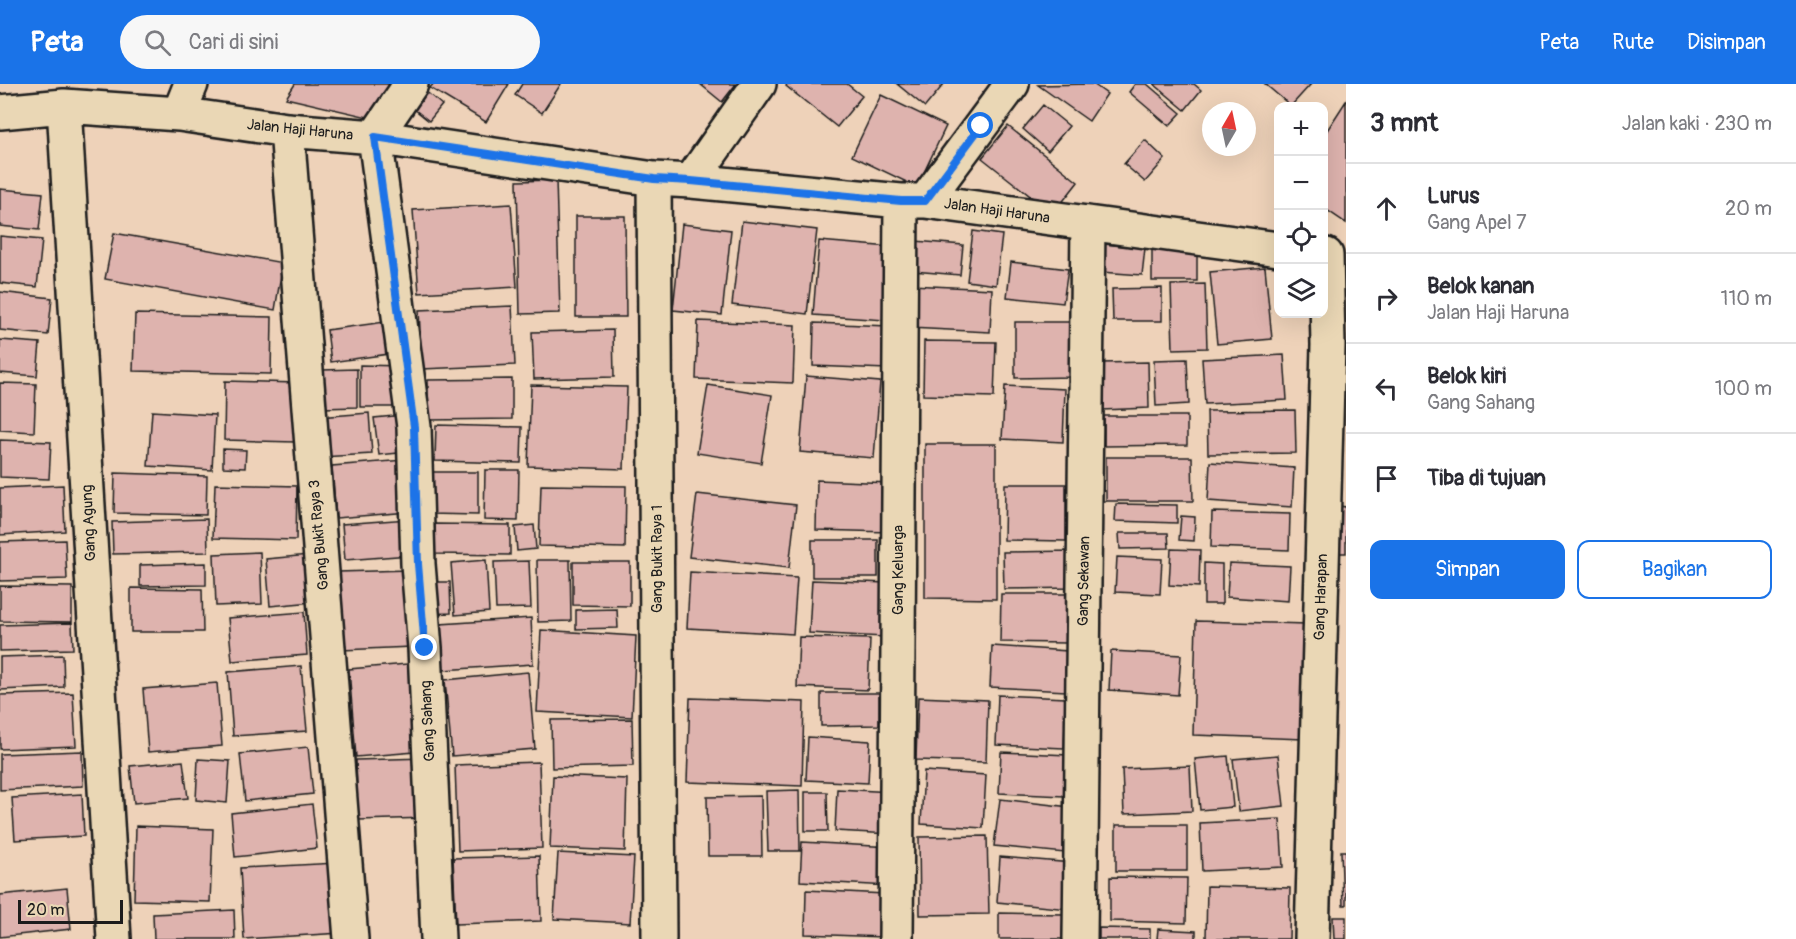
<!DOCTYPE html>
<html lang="id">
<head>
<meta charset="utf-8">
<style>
	:root { --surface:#fff; --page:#f7f7f7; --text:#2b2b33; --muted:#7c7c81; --line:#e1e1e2; --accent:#1a73e8 }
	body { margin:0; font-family:Pangolin,sans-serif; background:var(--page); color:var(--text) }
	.controls { position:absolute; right:18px; top:18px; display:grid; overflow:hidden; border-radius:12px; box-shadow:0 6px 24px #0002 }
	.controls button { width:54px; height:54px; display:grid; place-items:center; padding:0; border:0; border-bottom:2px solid var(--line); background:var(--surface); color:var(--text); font:30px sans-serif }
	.compass { position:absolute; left:1202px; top:18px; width:54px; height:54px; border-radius:50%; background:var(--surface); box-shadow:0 6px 24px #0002; rotate:9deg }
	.scale { position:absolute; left:18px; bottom:15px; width:105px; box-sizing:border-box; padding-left:6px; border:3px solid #1c1c1c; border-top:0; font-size:16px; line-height:21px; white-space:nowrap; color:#1c1c1c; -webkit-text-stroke:4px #ead7b5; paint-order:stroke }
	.stop { position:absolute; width:18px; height:18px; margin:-14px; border:4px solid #1a73e8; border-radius:50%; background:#fff }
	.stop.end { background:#1a73e8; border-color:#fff; box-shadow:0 2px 6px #0008 }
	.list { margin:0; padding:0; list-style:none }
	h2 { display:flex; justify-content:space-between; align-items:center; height:78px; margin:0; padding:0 24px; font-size:26px }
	h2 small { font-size:20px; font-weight:400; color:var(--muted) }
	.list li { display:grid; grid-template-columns:39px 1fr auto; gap:18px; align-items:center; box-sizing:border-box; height:90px; padding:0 24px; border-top:2px solid var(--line) }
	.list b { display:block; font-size:22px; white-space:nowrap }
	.list p { margin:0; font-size:20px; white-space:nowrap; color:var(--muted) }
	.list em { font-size:20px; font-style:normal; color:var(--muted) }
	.actions { display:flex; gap:12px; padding:18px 24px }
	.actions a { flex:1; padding:14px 0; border:2px solid var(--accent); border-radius:12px; text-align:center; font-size:21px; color:var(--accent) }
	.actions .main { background:var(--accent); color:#fff }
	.icon { flex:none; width:33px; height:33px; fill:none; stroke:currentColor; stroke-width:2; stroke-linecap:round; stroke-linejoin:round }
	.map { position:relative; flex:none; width:1346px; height:855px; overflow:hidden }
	header { display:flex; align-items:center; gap:36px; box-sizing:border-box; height:84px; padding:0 30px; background:var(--accent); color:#fff }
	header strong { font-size:28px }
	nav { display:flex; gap:33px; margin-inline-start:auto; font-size:21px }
	.search { width:420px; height:54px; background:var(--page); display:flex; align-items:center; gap:15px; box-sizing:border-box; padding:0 21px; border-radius:33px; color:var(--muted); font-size:22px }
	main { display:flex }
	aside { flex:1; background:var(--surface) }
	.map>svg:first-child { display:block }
	.building { fill:#deb3ae; stroke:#1c1c1c; stroke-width:1.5 }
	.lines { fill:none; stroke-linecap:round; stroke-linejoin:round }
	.minor-casing { stroke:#1c1c1c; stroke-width:38 }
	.minor { stroke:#ead7b5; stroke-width:33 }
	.route { stroke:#1a73e8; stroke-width:8 }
	.labels { text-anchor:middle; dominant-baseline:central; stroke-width:4.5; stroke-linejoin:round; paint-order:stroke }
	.street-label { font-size:15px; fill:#1c1c1c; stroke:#ead7b5 }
</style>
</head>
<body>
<header>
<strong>Peta</strong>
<div class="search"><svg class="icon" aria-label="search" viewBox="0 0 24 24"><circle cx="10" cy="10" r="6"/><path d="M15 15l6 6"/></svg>Cari di sini</div>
<nav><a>Peta</a><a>Rute</a><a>Disimpan</a></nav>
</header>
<main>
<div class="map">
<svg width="1346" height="855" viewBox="0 0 1346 855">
	<rect width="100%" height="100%" fill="#eed2b9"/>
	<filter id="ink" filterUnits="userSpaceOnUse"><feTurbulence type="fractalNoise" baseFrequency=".0167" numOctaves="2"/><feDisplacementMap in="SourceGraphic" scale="12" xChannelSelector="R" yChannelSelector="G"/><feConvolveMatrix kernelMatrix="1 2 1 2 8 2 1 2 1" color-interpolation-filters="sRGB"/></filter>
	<g filter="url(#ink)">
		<path class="building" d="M295,0H396L372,34L286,14Z
			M433,0H509L486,38L430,4Z
			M522,0H561L542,29L515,11Z
			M700,0H736L722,18Z
			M787,0H847L862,12L837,43L786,2Z
			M897,0H944L925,23Z
			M1093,0L1107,10L1089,37L1038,1Z
			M1135,0H1147L1181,29L1169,42L1129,8Z
			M1154,0H1194L1201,6L1185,26Z
			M1265,0H1311L1291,22Z
			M423,5L442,21L429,37L409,21Z
			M881,11L946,42L917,103L852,72Z
			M1346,17V139L1324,124V51Z
			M1043,21L1069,42L1048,67L1023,45Z
			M1008,42L1078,98L1053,130L982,74Z
			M1145,56L1165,75L1145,98L1124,80Z
			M556,96L560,229L520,230L517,97Z
			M0,105L43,109L39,146L0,142Z
			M511,120L517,203L419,209L413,126Z
			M576,132H625L626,233H576Z
			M742,137L817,146L807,230L732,221Z
			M682,140L731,146L722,231L673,226Z
			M973,147L1002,151L996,201L967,197Z
			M114,149L283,179L275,226L105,195Z
			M0,152L42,156L37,203L0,199Z
			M819,157L890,163L885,236L813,231Z
			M915,157L963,161L960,191L913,187Z
			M1104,160L1145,164L1142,191L1101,188Z
			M1197,165V197H1152V166Z
			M1011,178L1068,185L1063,219L1007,213Z
			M1265,183L1272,255L1217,260L1210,188Z
			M1205,200L1207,264L1173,265L1171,201Z
			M911,201L992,205L990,248L909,244Z
			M1162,204V237H1113L1112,205Z
			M0,208L52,214L48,251L0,246Z
			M512,222L515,281L422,285L419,226Z
			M135,230L272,233L271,290L133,287Z
			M392,237L396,269L331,278L327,246Z
			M698,237L795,241L793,299L696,295Z
			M1015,238H1072L1073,293L1015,294Z
			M814,239L888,242L887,285L813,282Z
			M613,246L614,293L534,295L532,248Z
			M0,256L40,259L37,292L0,289Z
			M924,257L996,258L994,313L923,311Z
			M1284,271L1287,316L1205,320L1202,275Z
			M1187,275L1189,320L1156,322L1154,276Z
			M1148,278L1149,324L1102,326L1101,279Z
			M360,281L402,282V323H360Z
			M357,285V323L322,324V286Z
			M806,292L880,298L874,374L800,368Z
			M512,295V335L428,336V296Z
			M225,297L296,299L295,358L224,356Z
			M0,299L36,300L34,348L0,346Z
			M531,301L627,303L624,385L528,382Z
			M708,301L772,311L761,379L697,369Z
			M1005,302L1065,305L1063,358L1002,355Z
			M1295,326L1296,369L1208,370L1207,327Z
			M152,327L215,331L212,386L148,382Z
			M369,329L372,370L321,373L318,333Z
			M404,331L408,368L379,371L374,334Z
			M1104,332H1187V361L1104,362Z
			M436,341L522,343L521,379L435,377Z
			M0,356L51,358L49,395L0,393Z
			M925,360H996V515L925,514Z
			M223,365L246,366L245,384L223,383Z
			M1106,373H1192L1193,417H1106Z
			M404,376L409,428L336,434L332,382Z
			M1210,378L1294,384L1292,423L1208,417Z
			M485,386H519L518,437L484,436Z
			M428,388H478V431L429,430Z
			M115,389L207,392L206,431L114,429Z
			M817,396L890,399L889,448L816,446Z
			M215,400L297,402L296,456L213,454Z
			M1005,400H1066V457L1004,456Z
			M63,401L65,447L0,451V404Z
			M541,401L626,402L625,464L539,462Z
			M697,410L796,421L789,484L689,473Z
			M1116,420L1177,421V439L1115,437Z
			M1339,422L1346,423V469H1337Z
			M1212,428L1290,430L1289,466L1211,463Z
			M1181,432L1195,433L1194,457L1179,456Z
			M207,435L208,468L113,470L112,438Z
			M408,435L410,471L345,476L342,440Z
			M435,440L510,441V471L435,470Z
			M534,441L536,465L517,467L515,443Z
			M1119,449H1168L1169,464L1120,465Z
			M65,456L67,495L0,497V458Z
			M812,456H878V493H812Z
			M1171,465L1200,466L1199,503L1169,501Z
			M1074,467V504L1004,505L1003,468Z
			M260,468L262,520L216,522L214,470Z
			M309,471L313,518L270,522L266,475Z
			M1117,473L1162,475L1160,510L1115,508Z
			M486,476L489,528L455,531L451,479Z
			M537,476H570L571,537L538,538Z
			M529,477L531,524L496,525L494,478Z
			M573,478H630V522L573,521Z
			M206,479V501L140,502V481Z
			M1204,479L1222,480V520H1204Z
			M1229,479L1290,482L1288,517L1227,513Z
			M409,486L412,563L341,566L338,488Z
			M690,488L797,494L793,550L687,544Z
			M812,496L887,499L884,553L809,549Z
			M425,498H450L451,529L425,530Z
			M0,502L72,503V538L0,537Z
			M131,504L202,505L203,548H131Z
			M1001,510H1067V559L1000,558Z
			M617,525L618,544L576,545V526Z
			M304,528L307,571L232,577L228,534Z
			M531,534L533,580L443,586L440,540Z
			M1196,537L1307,540L1304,655L1193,651Z
			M72,539L73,565L0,567V541Z
			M541,546L636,552L632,633L537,628Z
			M799,553L870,555L868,606L797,603Z
			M992,562L1068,567L1066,607L990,603Z
			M1111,567L1181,571L1178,611L1109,606Z
			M63,571L64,603L0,606V573Z
			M419,579L427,667L356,673L349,585Z
			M301,582L307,647L233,652L228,588Z
			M528,588L535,665L452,672L445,596Z
			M217,599L222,662L148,668L143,605Z
			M73,609L76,662L0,665V611Z
			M821,609H879V641L821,642Z
			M998,611L1066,614L1064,664L996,661Z
			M918,613L988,616L986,678L916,676Z
			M690,614L804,618L802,702L687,698Z
			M632,635L633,682L552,684L551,636Z
			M808,653L870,657L868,699L806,696Z
			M308,663L313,710L245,717L240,670Z
			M82,667L83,702L0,706V670Z
			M1001,668L1068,671L1065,712L999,709Z
			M1278,671L1284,722L1239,727L1233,675Z
			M1228,672L1233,723L1200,726L1195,675Z
			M426,674L428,734L358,736L356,676Z
			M198,675L230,677L227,719L196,716Z
			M183,677L188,714L134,719L130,682Z
			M539,678L542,764L458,767L455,681Z
			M1190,682L1192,727L1124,730L1122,685Z
			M924,687L986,691L983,744L921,740Z
			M553,692L627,695L625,767L550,764Z
			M837,705L893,708L891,750L835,747Z
			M799,706L800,767H768L766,707Z
			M805,708H827L828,747H805Z
			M82,710L84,752L15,756L12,714Z
			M761,712L762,772H708L707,713Z
			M1000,715L1070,723L1065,769L994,762Z
			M312,720L317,764L235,773L231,729Z
			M1280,735L1283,783L1202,787L1200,739Z
			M1116,741H1187V787H1116Z
			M136,742L213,745L210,818L134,816Z
			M987,752L989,830L920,831L919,753Z
			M802,758L891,763L889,802L800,797Z
			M1341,767H1346V821H1343Z
			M558,769L634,773L630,839L554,835Z
			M539,772L541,837L456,840L453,774Z
			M1000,773L1073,779L1069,825L997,818Z
			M337,779L342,849L244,855L240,784Z
			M1110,793L1187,794L1186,839L1110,837Z
			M1207,802L1290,804L1289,855H1206Z
			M67,804L71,845L0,853V811Z
			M806,806L885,810L883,853L805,850Z
			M234,826L235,855H154L153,830Z
			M999,829L1063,830L1062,855H999Z
			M1333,833H1346V855H1334Z
			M1099,844L1150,845V855H1099Z
			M1158,845L1196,847V855H1157Z"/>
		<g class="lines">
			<defs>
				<path id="minor" d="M411,0L375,53L414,343L418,480L425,564L438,855
					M64,22L114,855
					M0,28L64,22L179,30L287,46L375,53L654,95L691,97L901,117H925L1278,165
					M179,30L191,0
					M287,46L351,855
					M654,95L659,855
					M691,97L759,0
					M925,117L1012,0
					M896,855L901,117
					M1080,855L1088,139
					M1312,855L1328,261L1326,171"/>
			</defs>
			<use href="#minor" class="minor-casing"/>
			<use href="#minor" class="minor"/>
		</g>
	</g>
	<g class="lines" filter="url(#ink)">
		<path class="route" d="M425,564L418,480L414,343L375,53L654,95L691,97L901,117H925L981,42"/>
	</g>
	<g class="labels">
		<g class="street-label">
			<text transform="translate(300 46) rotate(6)">Jalan Haji Haruna</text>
			<text transform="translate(997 127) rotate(8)">Jalan Haji Haruna</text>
			<text transform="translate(89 439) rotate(-93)">Gang Agung</text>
			<text transform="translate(319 451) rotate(-95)">Gang Bukit Raya 3</text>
			<text transform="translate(657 475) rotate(-90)">Gang Bukit Raya 1</text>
			<text transform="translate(898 486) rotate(-90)">Gang Keluarga</text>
			<text transform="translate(1084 497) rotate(-89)">Gang Sekawan</text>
			<text transform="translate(1321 513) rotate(-88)">Gang Harapan</text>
			<text transform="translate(428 637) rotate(-93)">Gang Sahang</text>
		</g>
	</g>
</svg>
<div class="controls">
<button>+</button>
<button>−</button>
<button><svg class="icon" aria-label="locate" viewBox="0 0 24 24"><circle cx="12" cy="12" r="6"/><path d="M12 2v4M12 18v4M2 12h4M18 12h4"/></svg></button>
<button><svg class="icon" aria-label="layers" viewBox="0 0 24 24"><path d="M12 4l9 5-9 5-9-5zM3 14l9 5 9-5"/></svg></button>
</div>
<svg class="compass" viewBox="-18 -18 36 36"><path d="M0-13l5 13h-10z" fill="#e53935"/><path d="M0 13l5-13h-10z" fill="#7c7c81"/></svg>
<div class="scale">20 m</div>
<div class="stop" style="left:981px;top:42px"></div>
<div class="stop end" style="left:425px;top:564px"></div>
</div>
<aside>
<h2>3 mnt<small>Jalan kaki · 230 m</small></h2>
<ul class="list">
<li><svg class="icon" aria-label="ahead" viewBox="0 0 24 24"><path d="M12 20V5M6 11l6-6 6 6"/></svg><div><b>Lurus</b><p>Gang Apel 7</p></div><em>20 m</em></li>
<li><svg class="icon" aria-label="right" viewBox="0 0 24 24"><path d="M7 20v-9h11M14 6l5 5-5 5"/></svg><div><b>Belok kanan</b><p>Jalan Haji Haruna</p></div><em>110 m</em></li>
<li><svg class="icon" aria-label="left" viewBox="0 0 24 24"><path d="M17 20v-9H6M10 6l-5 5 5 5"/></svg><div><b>Belok kiri</b><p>Gang Sahang</p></div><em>100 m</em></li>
<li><svg class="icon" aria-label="arrive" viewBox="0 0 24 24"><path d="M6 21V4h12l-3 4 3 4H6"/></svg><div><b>Tiba di tujuan</b></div></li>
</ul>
<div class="actions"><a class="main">Simpan</a><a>Bagikan</a></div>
</aside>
</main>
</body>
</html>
